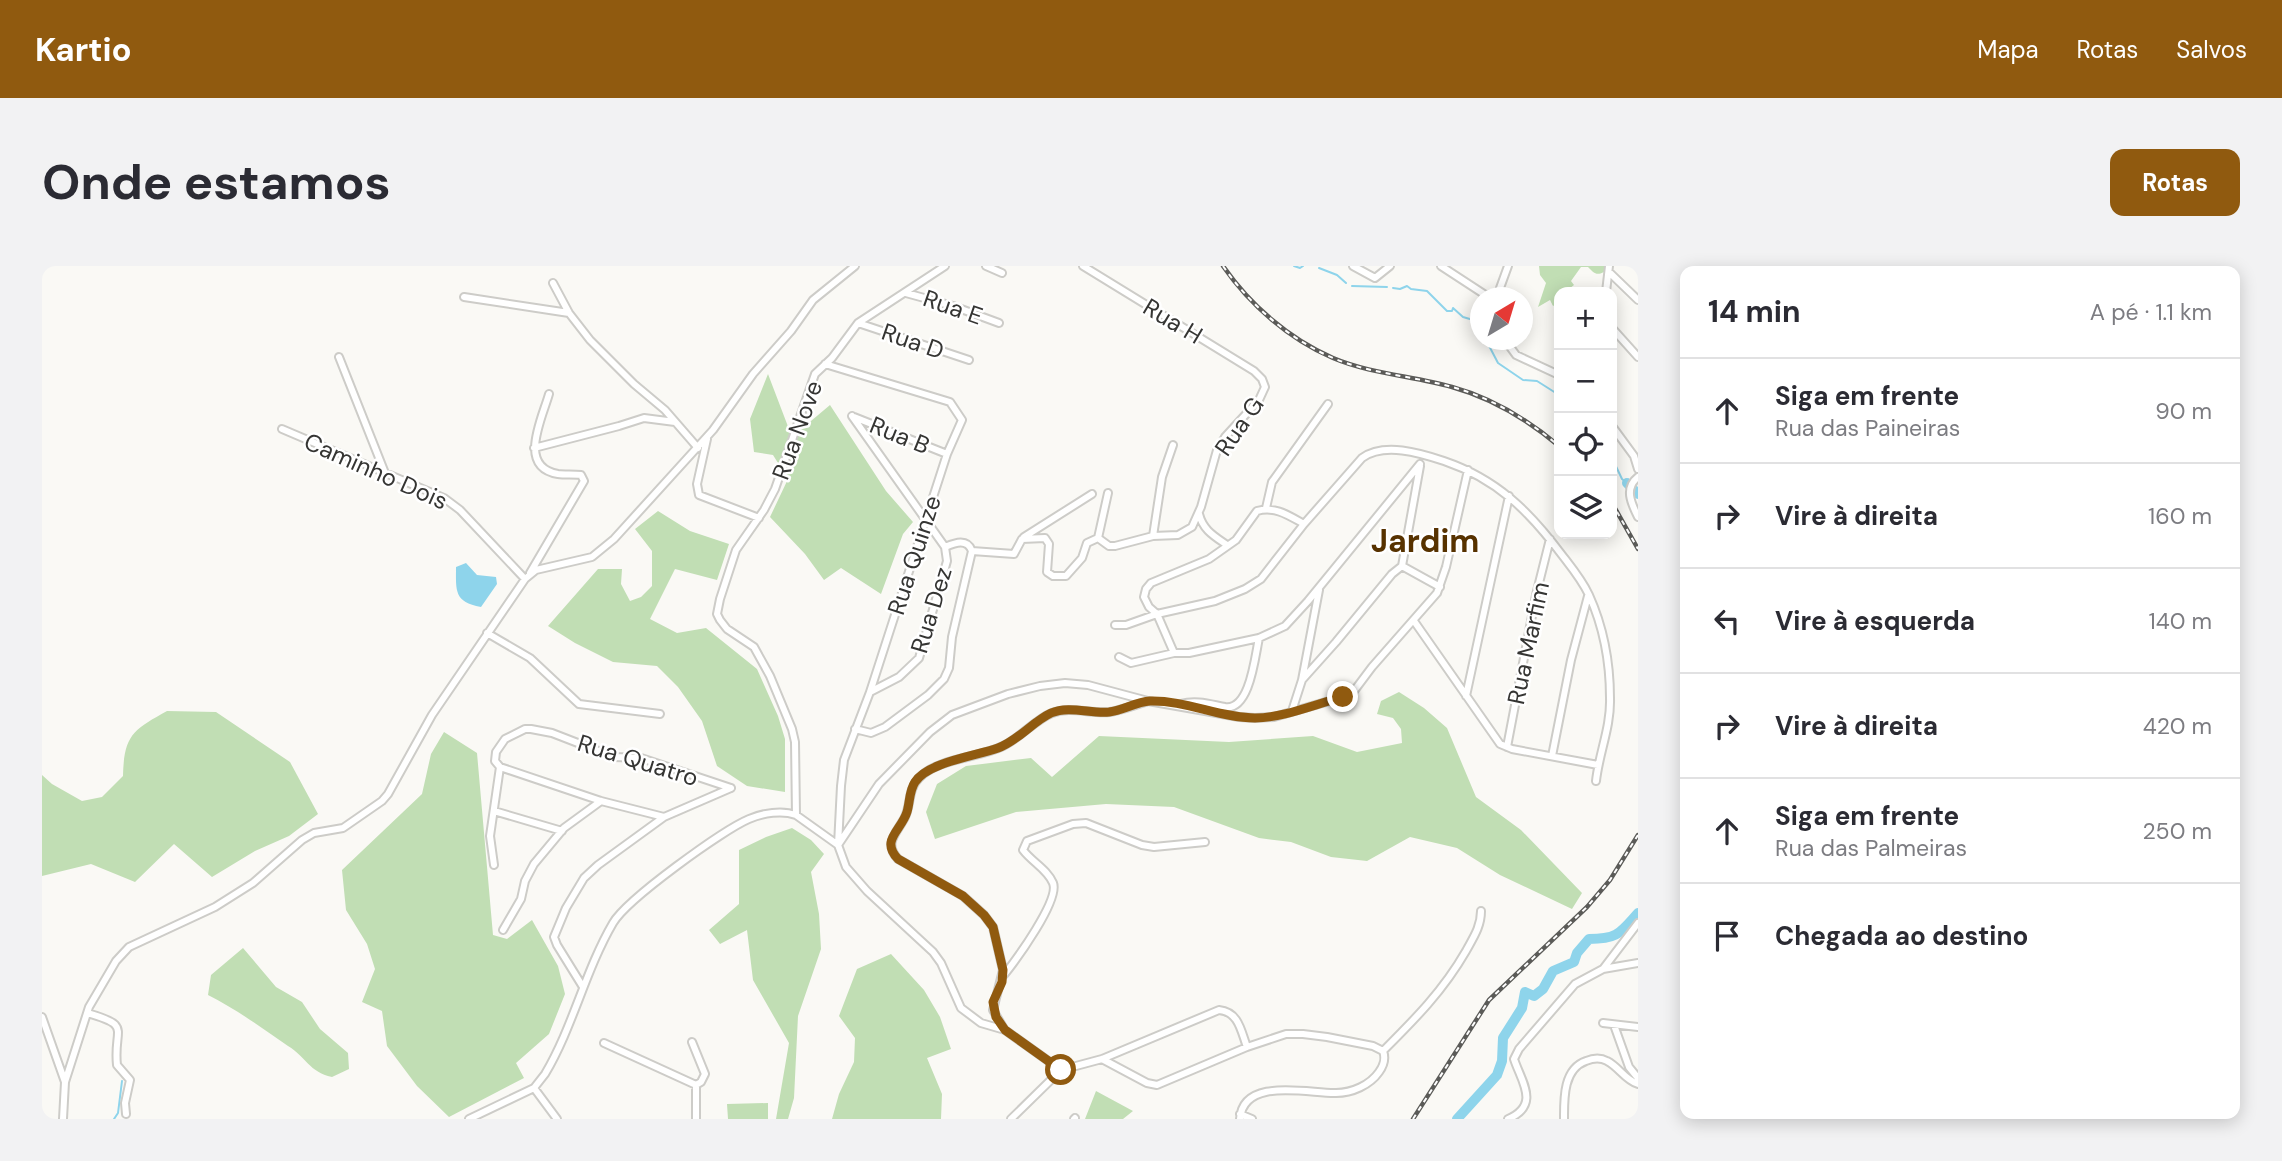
<!DOCTYPE html>
<html lang="pt">
<head>
<meta charset="utf-8">
<style>
	:root { --surface:#fff; --page:#f2f2f3; --text:#2b2b33; --muted:#7c7c81; --line:#e1e1e2; --accent:#905a0f }
	body { margin:0; font-family:"DM Sans",sans-serif; background:var(--page); color:var(--text) }
	.controls { position:absolute; right:21px; top:21px; display:grid; overflow:hidden; border-radius:14px; box-shadow:0 4px 18px #0003 }
	.controls button { width:63px; height:63px; display:grid; place-items:center; padding:0; border:0; border-bottom:2px solid var(--line); background:var(--surface); color:var(--text); font:35px sans-serif }
	.compass { position:absolute; left:1428px; top:21px; width:63px; height:63px; border-radius:50%; background:var(--surface); box-shadow:0 4px 18px #0003; rotate:38deg }
	.stop { position:absolute; width:21px; height:21px; margin:-16px; border:5px solid #905a0f; border-radius:50%; background:#fff }
	.stop.end { background:#905a0f; border-color:#fff; box-shadow:0 2px 7px #0008 }
	.list { margin:0; padding:0; list-style:none }
	h2 { display:flex; justify-content:space-between; align-items:center; height:91px; margin:0; padding:0 28px; font-size:30px }
	h2 small { font-size:23px; font-weight:400; color:var(--muted) }
	.list li { display:grid; grid-template-columns:46px 1fr auto; gap:21px; align-items:center; box-sizing:border-box; height:105px; padding:0 28px; border-top:2px solid var(--line) }
	.list b { display:block; font-size:26px; white-space:nowrap }
	.list p { margin:0; font-size:23px; white-space:nowrap; color:var(--muted) }
	.list em { font-size:23px; font-style:normal; color:var(--muted) }
	.icon { flex:none; width:38px; height:38px; fill:none; stroke:currentColor; stroke-width:2; stroke-linecap:round; stroke-linejoin:round }
	.map { position:relative; flex:none; width:1596px; height:853px; overflow:hidden; border-radius:14px }
	header { display:flex; align-items:center; gap:42px; box-sizing:border-box; height:98px; padding:0 35px; background:var(--accent); color:#fff }
	header strong { font-size:33px }
	nav { display:flex; gap:38px; margin-inline-start:auto; font-size:24px }
	.intro { display:flex; align-items:center; justify-content:space-between; box-sizing:border-box; height:168px; padding:0 42px }
	h1 { margin:0; font-size:49px }
	.button { padding:18px 32px; border-radius:14px; background:var(--accent); color:#fff; font-size:24px; font-weight:700 }
	main { display:flex; gap:42px; padding:0 42px }
	aside { flex:1; background:var(--surface); border-radius:14px; box-shadow:0 4px 18px #0003 }
	.map>svg:first-child { display:block }
	.green { fill:#c1deb4 }
	.water { fill:#8ed4eb }
	.lines { fill:none; stroke-linecap:round; stroke-linejoin:round }
	.stream { stroke:#8ed4eb; stroke-width:2 }
	.river { stroke:#8ed4eb; stroke-width:10 }
	.minor-casing { stroke:#cdccc8; stroke-width:10 }
	.minor { stroke:#fff; stroke-width:6 }
	.rail-casing { stroke:#5b5b58; stroke-width:4.5 }
	.rail { stroke:#fff; stroke-width:2; stroke-dasharray:5; stroke-linecap:butt }
	.route { stroke:#905a0f; stroke-width:9 }
	.labels { text-anchor:middle; dominant-baseline:central; stroke-width:5; stroke-linejoin:round; paint-order:stroke }
	.street-label { font-size:24px; fill:#353533; stroke:#fff }
	.district-label { font-size:32px; font-weight:bold; fill:#573200; stroke:#fff }
</style>
</head>
<body>
<header>
<strong>Kartio</strong>
<nav><a>Mapa</a><a>Rotas</a><a>Salvos</a></nav>
</header>
<div class="intro"><h1>Onde estamos</h1><a class="button">Rotas</a></div>
<main>
<div class="map">
<svg width="1596" height="853" viewBox="0 0 1596 853">
	<rect width="100%" height="100%" fill="#faf9f5"/>
	<path class="green" d="M1497,0H1563L1562,6C1554,10 1552,7 1546,1H1539L1529,15L1532,19L1523,26H1517V34L1513,39L1511,40L1508,34L1496,41L1504,17L1498,9Z
		M726,108L750,171L788,139L844,225L871,256L861,268L839,328L799,302L782,314L763,288L728,251L746,213L731,189L712,186L708,153Z
		M616,245L648,265L687,278L675,314L633,303L608,353L635,367L664,362L715,403L736,450L743,473V526L705,520L675,500L660,455L636,421L615,400L571,396L533,377L506,360L556,303H580L579,318L588,335L599,331L610,320V285L593,263Z
		M1357,426L1382,442L1405,462L1434,531L1479,564L1540,627L1530,643L1458,609L1415,582L1368,571L1325,595L1289,591L1249,576L1217,572L1132,541L1064,538L974,546L893,573L884,546L895,518L924,500L989,492L1010,511L1057,470L1187,476L1271,470L1315,486L1360,477L1359,463L1351,452L1335,448L1339,435Z
		M125,445L174,446L248,496L276,548L247,570L213,585L170,611L132,578L93,616L49,598L0,610V509L10,518L40,535L60,531L81,510C82,469 91,464 125,445Z
		M402,466L435,487L451,669L465,673L490,654L516,700L523,728L507,768L474,797L482,812L407,851L375,820L345,780L340,745L320,736L333,703L325,678L304,644L300,604L380,528L389,488Z
		M750,562L769,574L782,588L769,606L777,648L779,683L756,750L752,832L746,853H734L747,777L711,714L705,664L678,678L667,664L697,638V584L724,571Z
		M201,682L234,721L260,736L278,763L306,787L307,803L290,811C267,806 264,791 246,780C220,762 194,743 166,729L169,709Z
		M849,688L882,724L898,751L909,783L885,792L900,828L899,853H790L797,828L812,796L813,772L797,750L815,703Z
		M1054,825L1091,845L1081,853H1043Z
		M726,837V853H686L685,838Z"/>
	<path class="water" d="M424,297L435,309L454,311L455,318L439,341C412,336 414,325 414,301Z"/>
	<g class="lines">
		<path class="stream" d="M1252,0L1258,2L1261,0
			M1277,2L1295,9L1304,17
			M1310,20L1345,21
			M1351,22L1358,23L1365,20L1369,23L1385,25L1405,45H1410L1411,42L1421,51L1438,56
			M1444,74L1456,97L1481,114L1495,115L1517,129
			M1570,192L1580,213L1585,217
			M72,853L76,847L80,815"/>
		<path class="river" d="M1585,217L1596,228
			M1415,853L1455,809L1460,795L1461,772L1480,742L1483,726L1492,730L1501,723L1511,705L1532,696L1535,687L1547,673C1576,673 1578,667 1596,647"/>
		<defs>
			<path id="minor" d="M944,0L960,7
				M1041,0L1212,105L1220,113L1223,121L1217,134L1183,171L1175,184L1159,241L1150,261L1136,269L1111,270L1073,280H1067L1056,272
				M1311,0L1333,12L1348,0
				M1399,0L1448,32
				M1567,6L1596,34
				M511,17L527,47L548,74L592,118L623,144L656,182
				M1564,26L1567,0
				M864,27L911,40L957,57
				M422,31L527,47
				M1458,32V22L1466,0
				M816,57L927,94
				M1570,62L1596,91
				M1463,74L1474,89L1517,109
				M297,91L343,207
				M783,98L908,136L920,154L905,188L828,426
				M810,150L903,281L905,295L877,392L857,411L828,426L802,494L799,520L796,579L804,601L825,625L891,686L899,697L919,742L939,757L963,764L1019,804
				M812,151L905,188
				M1570,160L1592,190L1596,203
				M240,163L402,232L418,244L483,313
				M665,173L655,218L657,229L717,252
				M492,182L577,160L602,152L633,156
				M1596,211C1582,222 1589,237 1596,251
				M1224,242L1230,216L1286,138
				M1157,248C1161,264 1172,270 1185,279
				M1111,270L1120,211L1131,179
				M982,271L1050,228
				M1056,272L1066,227
				M930,285L972,288L980,273L1003,272L1007,278L1005,306L1011,310H1024L1040,292L1045,277L1056,272
				M1360,300L1398,321
				M488,307L542,215L539,209C531,208 523,209 516,208C475,201 500,153 507,128
				M1372,355L1458,478L1470,483L1556,499
				M1073,359H1084L1115,348L1173,335L1203,323L1219,313L1262,258L1320,192C1342,176 1378,187 1402,195C1455,213 1487,245 1520,289C1530,302 1540,314 1547,329C1561,360 1568,397 1568,432C1569,461 1557,487 1554,515
				M445,367L488,392L537,438L618,448
				M1132,387L1115,348L1107,341L1102,331L1104,323L1109,317L1167,293L1194,274L1215,245C1233,240 1246,249 1262,258
				M1077,391L1089,397L1132,387H1147L1217,372L1243,360L1266,335L1378,198
				M1260,414L1294,376L1350,308L1360,300L1378,200
				M1424,430L1467,230
				M1138,438C1155,434 1167,438 1183,441C1208,445 1213,390 1217,372
				M1250,445L1260,414L1277,324
				M813,463L829,467L843,461L886,429L902,413L907,402L910,371L930,285C925,272 913,277 903,281
				M1465,481L1494,329L1508,273
				M1510,490L1529,394L1546,330
				M458,501L559,535L622,551
				M452,545L520,565
				M754,549L753,476L750,463L728,410L712,381L685,363L678,354L675,348L678,333L694,284L722,244L733,223L773,108L790,92L816,57L903,0
				M796,579L837,518L888,466L910,449L966,428L998,420L1023,417L1046,419L1106,435L1197,451L1213,452L1232,451L1301,431L1312,425L1330,401L1395,327L1404,301L1426,204
				M452,599L448,570L458,501L453,495L454,486L463,473L483,463H489L510,467L572,491L599,492L689,522
				M461,664L479,633L483,615L492,598L522,562L559,535
				M1561,703L1596,697
				M962,709C974,694 1018,634 1011,617C1005,603 990,596 981,584L985,575L1031,558L1044,557L1100,579L1112,581L1163,576
				M541,721L515,679L512,671L524,642L542,612L556,599L622,551L689,522
				M45,747C91,760 71,762 75,799L88,814L83,837L84,848
				M0,751L23,816
				M1561,757L1596,761
				M1572,759L1587,801L1596,812
				M962,763L951,744L961,704L951,661L942,649L921,630L856,593C841,577 855,567 863,551C869,538 866,523 877,512C896,492 937,492 961,480C978,472 994,453 1010,447C1028,440 1049,448 1068,446C1080,444 1093,439 1104,436
				M562,777L654,819L659,816L663,808L650,776
				M1341,785C1373,753 1401,725 1424,685C1431,672 1439,661 1439,645
				M1060,793L1105,817L1115,819L1205,781L1244,768H1261L1285,771L1331,780L1341,785
				M1019,804L1060,793L1177,744C1197,746 1199,765 1205,781
				M654,819V853
				M492,822L515,853
				M1198,848L1210,853
				M21,853L23,816L47,741L74,695L87,681L173,641L211,617L260,574L272,567L301,562L340,535L346,528L390,449L483,313L494,304L550,291L572,273L671,164L711,108L749,65L771,34L813,0
				M427,853L492,822L503,808C531,761 543,705 571,657C585,633 681,564 707,553C721,547 740,544 754,549L796,579
				M969,853L1019,804
				M1032,853L1033,852
				M1198,853C1201,810 1268,828 1294,827C1310,827 1328,819 1337,806C1342,799 1344,793 1341,785
				M1466,853C1499,839 1479,815 1472,793L1477,783L1533,718L1561,703L1596,657
				M1522,853C1522,833 1521,803 1544,795C1551,792 1558,791 1565,795C1577,801 1583,814 1596,818"/>
		</defs>
		<use href="#minor" class="minor-casing"/>
		<use href="#minor" class="minor"/>
		<defs>
			<path id="rail" d="M1181,0C1208,39 1247,73 1291,92C1329,108 1371,110 1410,121C1450,132 1486,154 1517,180
				M1570,237L1596,283
				M1371,853L1447,734L1545,641L1568,614L1596,569"/>
		</defs>
		<use href="#rail" class="rail-casing"/>
		<use href="#rail" class="rail"/>
	</g>
	<g class="lines">
		<path class="route" d="M1019,804L963,764L954,751L951,736L960,716L961,704L951,661L942,649L921,630L856,593C838,574 859,565 865,546C868,536 867,525 873,516C886,496 934,490 956,482C976,475 990,456 1009,447C1027,439 1049,448 1067,446C1081,444 1094,436 1108,435C1143,434 1178,452 1213,452C1241,452 1273,438 1301,431"/>
	</g>
	<g class="labels">
		<g class="street-label">
			<text transform="translate(911 41) rotate(19)">Rua E</text>
			<text transform="translate(1131 55) rotate(31)">Rua H</text>
			<text transform="translate(871 75) rotate(19)">Rua D</text>
			<text transform="translate(1197 160) rotate(-55)">Rua G</text>
			<text transform="translate(755 164) rotate(-70)">Rua Nove</text>
			<text transform="translate(858 169) rotate(22)">Rua B</text>
			<text transform="translate(334 205) rotate(24)">Caminho Dois</text>
			<text transform="translate(872 289) rotate(-72)">Rua Quinze</text>
			<text transform="translate(889 344) rotate(-73)">Rua Dez</text>
			<text transform="translate(1486 377) rotate(-78)">Rua Marfim</text>
			<text transform="translate(596 494) rotate(17)">Rua Quatro</text>
		</g>
		<g class="district-label">
			<text x="1383" y="275">Jardim</text>
		</g>
	</g>
</svg>
<div class="controls">
<button>+</button>
<button>−</button>
<button><svg class="icon" aria-label="locate" viewBox="0 0 24 24"><circle cx="12" cy="12" r="6"/><path d="M12 2v4M12 18v4M2 12h4M18 12h4"/></svg></button>
<button><svg class="icon" aria-label="layers" viewBox="0 0 24 24"><path d="M12 4l9 5-9 5-9-5zM3 14l9 5 9-5"/></svg></button>
</div>
<svg class="compass" viewBox="-18 -18 36 36"><path d="M0-13l5 13h-10z" fill="#e53935"/><path d="M0 13l5-13h-10z" fill="#7c7c81"/></svg>
<div class="stop" style="left:1019px;top:804px"></div>
<div class="stop end" style="left:1301px;top:431px"></div>
</div>
<aside>
<h2>14 min<small>A pé · 1.1 km</small></h2>
<ul class="list">
<li><svg class="icon" aria-label="ahead" viewBox="0 0 24 24"><path d="M12 20V5M6 11l6-6 6 6"/></svg><div><b>Siga em frente</b><p>Rua das Paineiras</p></div><em>90 m</em></li>
<li><svg class="icon" aria-label="right" viewBox="0 0 24 24"><path d="M7 20v-9h11M14 6l5 5-5 5"/></svg><div><b>Vire à direita</b></div><em>160 m</em></li>
<li><svg class="icon" aria-label="left" viewBox="0 0 24 24"><path d="M17 20v-9H6M10 6l-5 5 5 5"/></svg><div><b>Vire à esquerda</b></div><em>140 m</em></li>
<li><svg class="icon" aria-label="right" viewBox="0 0 24 24"><path d="M7 20v-9h11M14 6l5 5-5 5"/></svg><div><b>Vire à direita</b></div><em>420 m</em></li>
<li><svg class="icon" aria-label="ahead" viewBox="0 0 24 24"><path d="M12 20V5M6 11l6-6 6 6"/></svg><div><b>Siga em frente</b><p>Rua das Palmeiras</p></div><em>250 m</em></li>
<li><svg class="icon" aria-label="arrive" viewBox="0 0 24 24"><path d="M6 21V4h12l-3 4 3 4H6"/></svg><div><b>Chegada ao destino</b></div></li>
</ul>
</aside>
</main>
</body>
</html>
